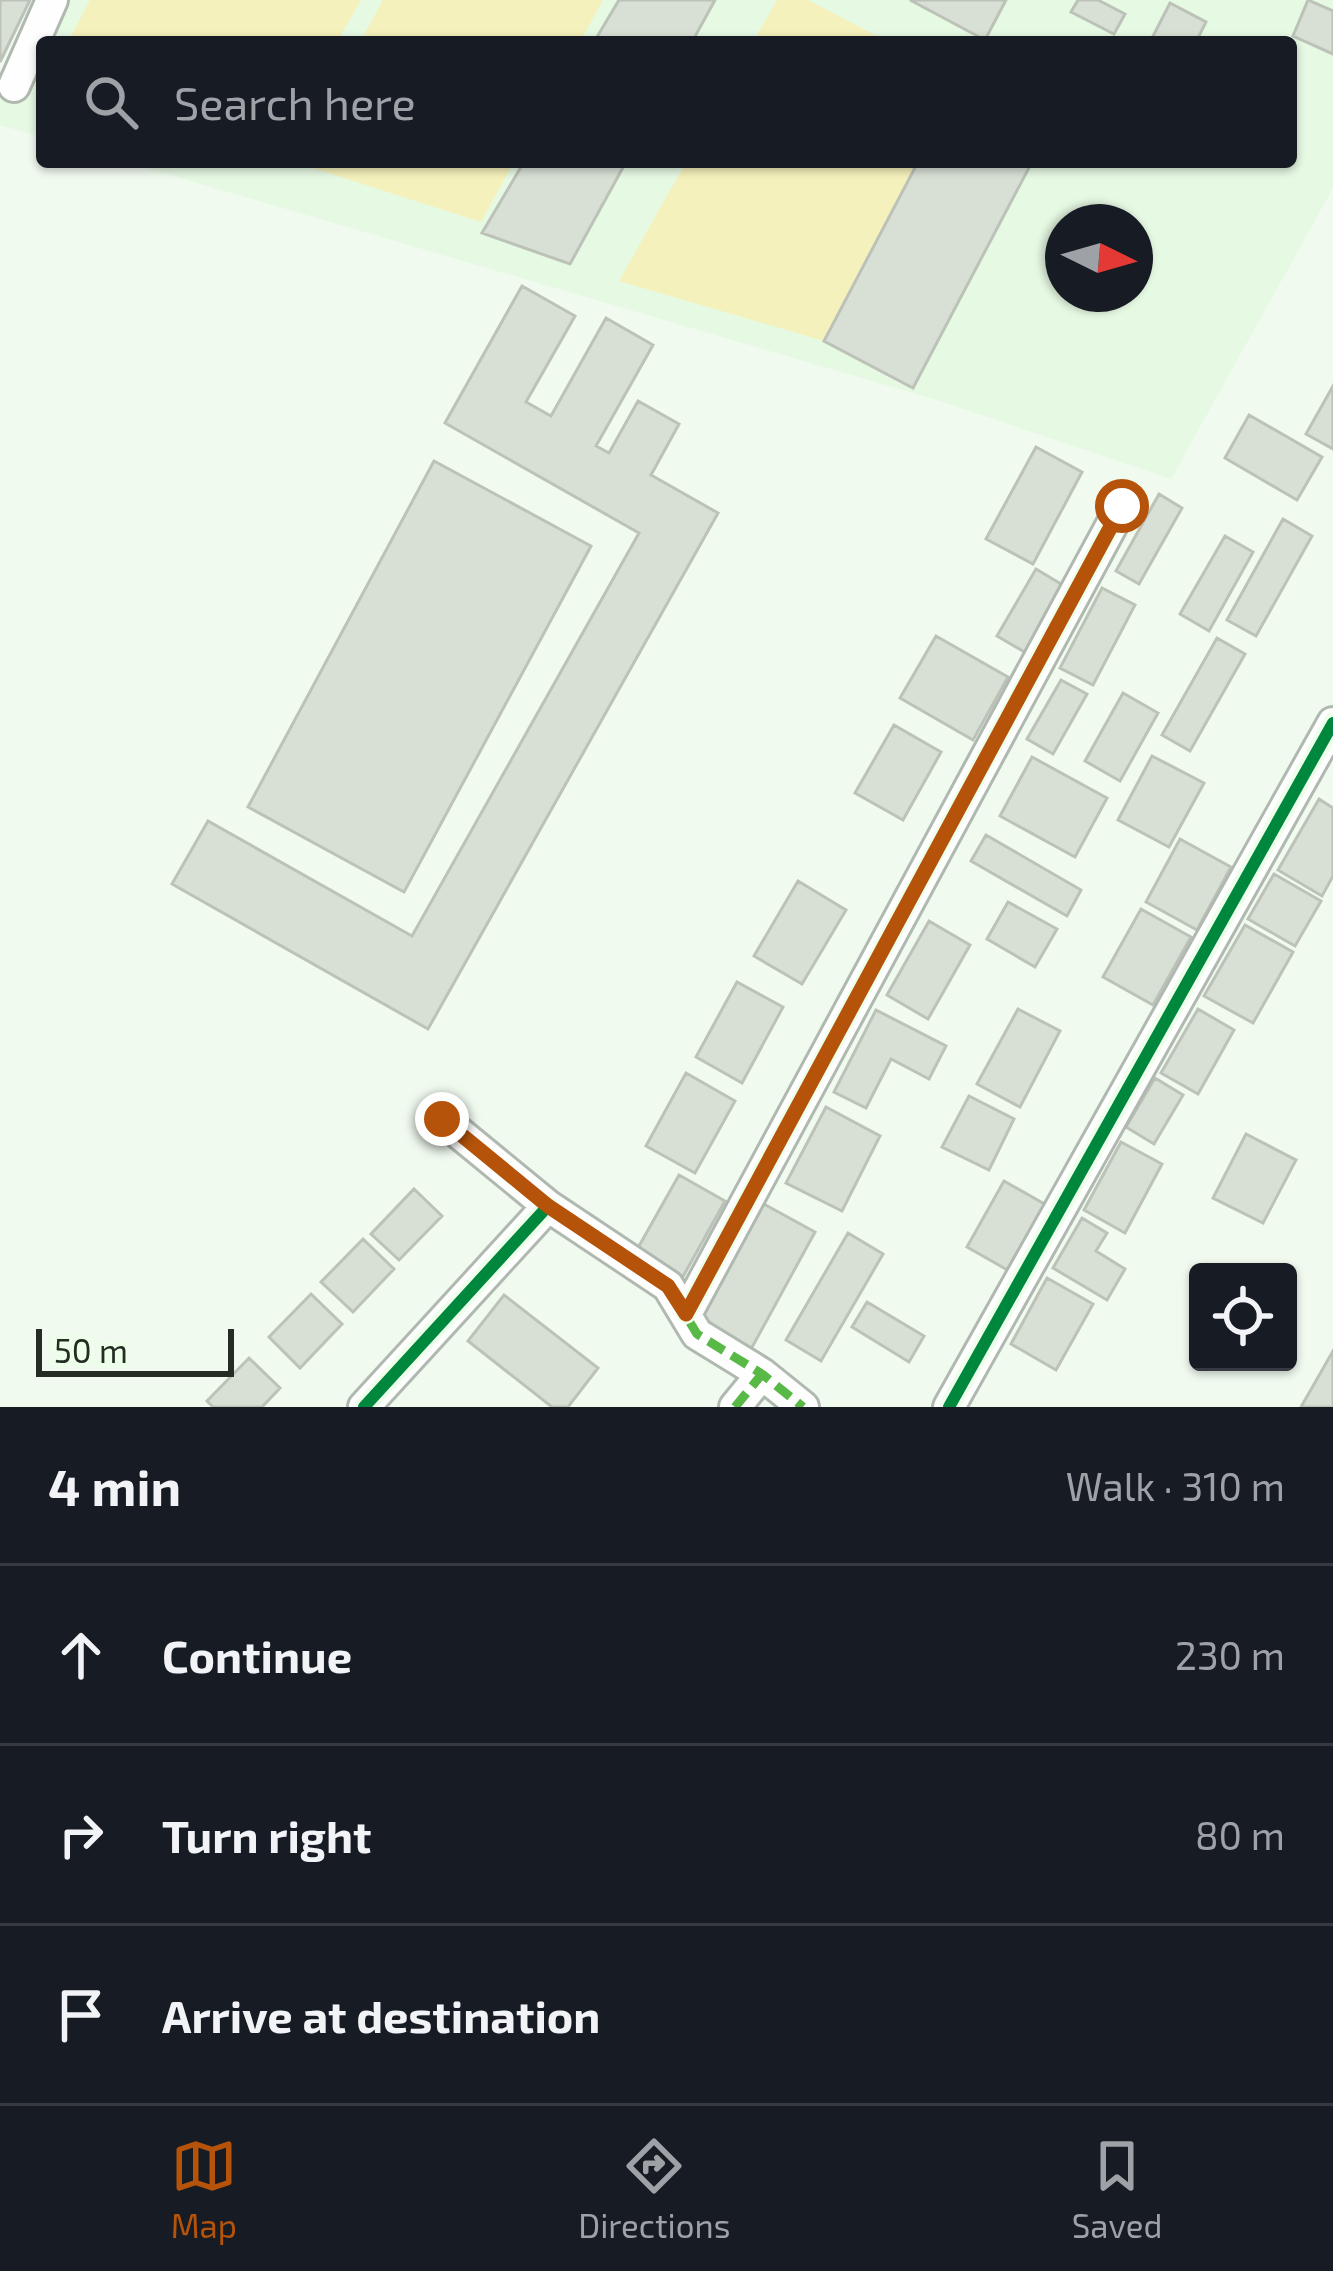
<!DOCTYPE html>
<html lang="en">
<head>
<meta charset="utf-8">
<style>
	:root { --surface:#171b24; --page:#20242c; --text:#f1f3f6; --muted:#9ea1a6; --line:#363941; --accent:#b45309 }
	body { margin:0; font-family:"Exo 2",sans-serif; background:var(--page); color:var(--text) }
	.controls { position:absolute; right:36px; bottom:36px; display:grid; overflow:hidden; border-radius:12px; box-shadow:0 3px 9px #0004 }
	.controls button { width:108px; height:108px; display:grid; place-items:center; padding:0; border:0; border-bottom:3px solid var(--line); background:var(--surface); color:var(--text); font:60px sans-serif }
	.compass { position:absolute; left:1045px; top:204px; width:108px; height:108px; border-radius:50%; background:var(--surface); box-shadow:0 3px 9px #0004; rotate:95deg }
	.scale { position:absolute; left:36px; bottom:30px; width:198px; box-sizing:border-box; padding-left:12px; border:6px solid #242c23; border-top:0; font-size:33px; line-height:42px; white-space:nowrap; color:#242c23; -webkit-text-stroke:9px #edffea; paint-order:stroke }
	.stop { position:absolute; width:36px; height:36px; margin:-27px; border:9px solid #b45309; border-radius:50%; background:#fff }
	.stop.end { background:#b45309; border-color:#fff; box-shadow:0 3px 12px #0008 }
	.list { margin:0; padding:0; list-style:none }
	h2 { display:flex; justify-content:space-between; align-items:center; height:156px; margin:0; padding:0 48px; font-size:51px }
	h2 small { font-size:39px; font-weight:400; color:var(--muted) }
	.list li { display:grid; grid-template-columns:78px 1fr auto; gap:36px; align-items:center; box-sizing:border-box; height:180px; padding:0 48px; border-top:3px solid var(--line) }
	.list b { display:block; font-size:45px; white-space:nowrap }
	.list em { font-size:39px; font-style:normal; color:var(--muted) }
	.icon { flex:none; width:66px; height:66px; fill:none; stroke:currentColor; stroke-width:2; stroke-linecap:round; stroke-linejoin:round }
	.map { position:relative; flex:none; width:1333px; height:1407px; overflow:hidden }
	.search { position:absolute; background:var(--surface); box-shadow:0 3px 9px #0004; left:36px; right:36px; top:36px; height:132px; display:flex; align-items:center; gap:30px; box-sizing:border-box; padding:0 42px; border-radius:12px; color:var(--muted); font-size:45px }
	.sheet { height:696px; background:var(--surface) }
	nav { display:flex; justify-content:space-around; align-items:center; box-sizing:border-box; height:168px; border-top:3px solid var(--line); background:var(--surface); font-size:33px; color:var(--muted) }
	nav a { display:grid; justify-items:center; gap:6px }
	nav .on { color:var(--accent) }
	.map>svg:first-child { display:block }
	.built { fill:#e6f9e3; fill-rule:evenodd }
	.green { fill:#f5f1bc }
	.building { fill:#d8e0d5; stroke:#bcc2b8; stroke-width:3 }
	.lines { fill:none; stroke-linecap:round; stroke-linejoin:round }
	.minor-casing { stroke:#b0b9af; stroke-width:36 }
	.minor { stroke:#fdfefd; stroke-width:30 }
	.quiet { stroke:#58b947; stroke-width:9; stroke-dasharray:18 9; stroke-linecap:butt }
	.cycleway-casing { stroke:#edffea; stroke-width:20 }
	.cycleway { stroke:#00873e; stroke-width:12 }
	.route { stroke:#b45309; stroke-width:15 }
</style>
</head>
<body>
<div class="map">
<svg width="1333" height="1407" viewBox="0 0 1333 1407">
	<rect width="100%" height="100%" fill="#f0faef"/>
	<path class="built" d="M39,0H1333V188L1171,479L937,400L126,162H1291V42H42V137L0,125V88ZM1063,222H1135V294H1063Z"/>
	<path class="green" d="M90,0H361L337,42H68Z
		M383,0H603L580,42H360Z
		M777,0H808L888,42H753Z
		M294,162H514L481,222Z
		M686,162H918L824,341L619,281Z"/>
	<path class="building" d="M0,0H30L0,62Z
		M619,0H715L692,42H594Z
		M910,0H1006L985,40Z
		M1078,0H1098L1125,14L1114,34L1071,12Z
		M1308,0L1333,11V54L1293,36Z
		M1170,3L1206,22L1196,42H1150Z
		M524,162H626L570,264L482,233Z
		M918,162H1032L913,388L824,341Z
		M522,286L575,316L526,402L551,416L606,318L653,345L596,446L609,453L638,401L679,424L651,475L718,513L428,1029L172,884L208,821L412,936L639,533L445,423Z
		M1333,386V449L1306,434Z
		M1249,415L1322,457L1297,500L1225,458Z
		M1036,447L1082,472L1033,564L986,539Z
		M434,461L591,546L404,892L248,807Z
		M1159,494L1182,508L1139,584L1116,571Z
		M1283,519L1312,536L1256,636L1227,620Z
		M1225,536L1253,552L1209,631L1180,614Z
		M1036,569L1066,587L1028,654L997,636Z
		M1102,588L1135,605L1093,685L1060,668Z
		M936,636L1008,677L973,740L900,698Z
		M1217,638L1245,654L1190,751L1162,735Z
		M1061,680L1087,694L1053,754L1027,739Z
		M1123,693L1158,713L1120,781L1085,761Z
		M894,725L941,752L903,820L855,793Z
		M1152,756L1204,783L1169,847L1118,820Z
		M1032,757L1107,798L1075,857L1000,816Z
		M1319,799L1333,808V876L1322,896L1278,870Z
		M986,835L1081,890L1067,916L971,861Z
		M1180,839L1231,867L1197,930L1146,902Z
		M1274,874L1321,901L1295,946L1248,919Z
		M798,881L846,910L802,984L754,956Z
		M1008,902L1057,929L1035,967L987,939Z
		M1141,909L1191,937L1153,1005L1103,977Z
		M929,921L970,945L928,1019L887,995Z
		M1245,925L1293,952L1253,1023L1204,996Z
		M737,982L783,1007L742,1083L696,1057Z
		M1018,1009L1060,1031L1020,1107L977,1084Z
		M1198,1009L1234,1030L1198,1094L1161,1073Z
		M876,1010L946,1046L929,1079L891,1059L866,1108L834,1092Z
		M686,1073L735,1101L695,1173L646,1146Z
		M1155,1078L1183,1095L1154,1144L1126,1127Z
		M969,1096L1014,1119L989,1170L942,1147Z
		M826,1107L880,1136L842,1211L786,1183Z
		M1246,1134L1296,1160L1263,1223L1213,1198Z
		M1121,1142L1162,1164L1125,1233L1084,1210Z
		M679,1175L725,1201L680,1282L634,1255Z
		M1004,1181L1048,1206L1011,1272L967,1247Z
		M414,1189L442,1216L399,1260L371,1234Z
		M762,1203L815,1232L750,1351L697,1322Z
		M1082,1218L1107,1233L1096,1251L1125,1269L1107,1300L1053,1268Z
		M848,1233L883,1254L821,1361L786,1340Z
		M363,1239L394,1269L353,1312L321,1282Z
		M1047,1278L1093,1304L1056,1370L1011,1344Z
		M311,1294L342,1324L300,1368L269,1337Z
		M504,1295L598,1368L568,1407H552L468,1341Z
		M867,1302L924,1336L909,1362L852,1327Z
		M1333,1351V1407H1301Z
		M249,1358L280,1388L262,1407H213L207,1401Z"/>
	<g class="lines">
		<defs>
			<path id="minor" d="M14,86L52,0
				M442,1119L548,1206L668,1286L697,1334L762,1374L803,1407
				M686,1314L1122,506
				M364,1407L548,1206
				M735,1407L762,1374
				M949,1407L1333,723"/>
		</defs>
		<use href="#minor" class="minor-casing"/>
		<use href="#minor" class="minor"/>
		<path class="quiet" d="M442,1119L548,1206L668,1286L697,1334L762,1374L803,1407
			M735,1407L762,1374"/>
		<defs>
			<path id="cycleway" d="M686,1314L1122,506
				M364,1407L548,1206
				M949,1407L1333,723"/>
		</defs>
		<use href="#cycleway" class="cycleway-casing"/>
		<use href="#cycleway" class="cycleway"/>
	</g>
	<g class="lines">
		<path class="route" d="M442,1119L548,1206L668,1286L686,1314L1122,506"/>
	</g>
</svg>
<div class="controls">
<button><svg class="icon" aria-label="locate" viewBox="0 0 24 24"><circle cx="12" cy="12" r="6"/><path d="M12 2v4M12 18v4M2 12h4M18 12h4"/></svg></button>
</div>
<svg class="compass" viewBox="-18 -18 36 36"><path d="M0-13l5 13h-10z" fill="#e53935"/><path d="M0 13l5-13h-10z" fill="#9ea1a6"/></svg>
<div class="scale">50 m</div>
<div class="stop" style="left:1122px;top:506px"></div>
<div class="stop end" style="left:442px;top:1119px"></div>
<div class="search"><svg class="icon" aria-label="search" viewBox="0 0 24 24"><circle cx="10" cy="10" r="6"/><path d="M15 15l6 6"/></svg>Search here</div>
</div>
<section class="sheet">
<h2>4 min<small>Walk · 310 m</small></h2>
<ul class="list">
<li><svg class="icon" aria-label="ahead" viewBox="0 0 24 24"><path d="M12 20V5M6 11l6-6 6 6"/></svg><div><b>Continue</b></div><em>230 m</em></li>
<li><svg class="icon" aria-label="right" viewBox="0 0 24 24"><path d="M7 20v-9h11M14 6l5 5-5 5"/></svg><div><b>Turn right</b></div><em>80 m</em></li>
<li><svg class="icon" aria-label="arrive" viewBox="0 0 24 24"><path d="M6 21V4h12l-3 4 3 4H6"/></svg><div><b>Arrive at destination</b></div></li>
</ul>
</section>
<nav>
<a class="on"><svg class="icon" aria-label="map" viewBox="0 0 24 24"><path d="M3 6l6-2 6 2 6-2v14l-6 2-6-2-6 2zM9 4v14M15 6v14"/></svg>Map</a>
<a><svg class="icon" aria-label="directions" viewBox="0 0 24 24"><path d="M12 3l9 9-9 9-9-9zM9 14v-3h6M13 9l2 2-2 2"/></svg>Directions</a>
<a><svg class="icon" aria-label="saved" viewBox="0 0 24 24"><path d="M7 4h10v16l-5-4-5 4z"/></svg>Saved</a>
</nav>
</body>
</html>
